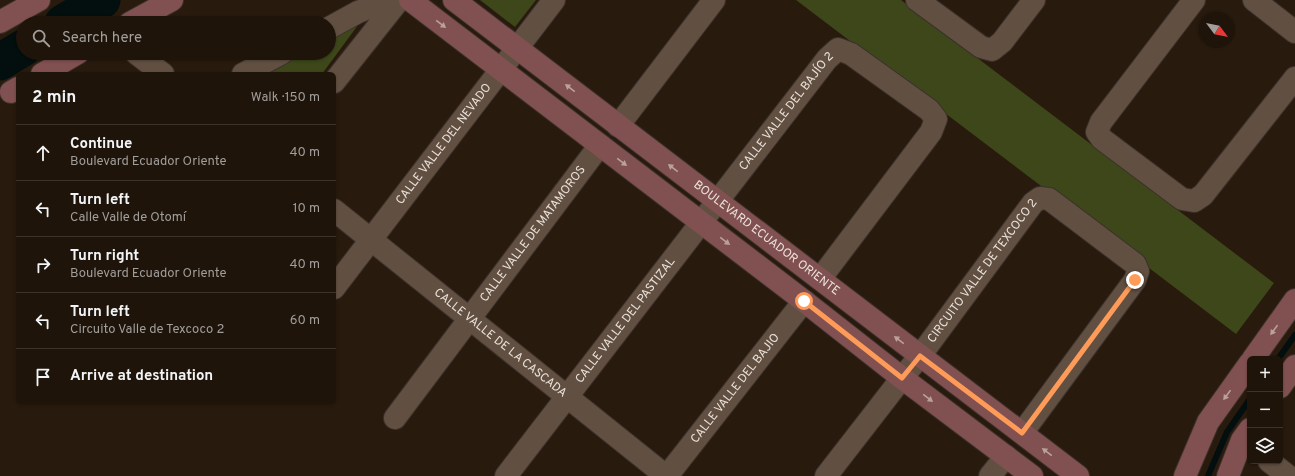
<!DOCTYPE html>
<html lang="en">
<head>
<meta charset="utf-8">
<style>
	:root { --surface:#1e140a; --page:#2b2118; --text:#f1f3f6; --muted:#a19e9c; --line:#3c332b }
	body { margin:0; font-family:Overpass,sans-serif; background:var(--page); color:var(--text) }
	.controls { position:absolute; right:12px; bottom:12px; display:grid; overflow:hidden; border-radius:6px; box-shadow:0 1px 3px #0004 }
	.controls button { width:36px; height:36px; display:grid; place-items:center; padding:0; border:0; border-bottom:1px solid var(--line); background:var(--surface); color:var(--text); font:20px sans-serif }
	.compass { position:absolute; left:1199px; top:12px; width:36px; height:36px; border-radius:50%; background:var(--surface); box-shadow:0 1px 3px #0004; rotate:122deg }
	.stop { position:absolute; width:12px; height:12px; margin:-9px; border:3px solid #fe9b58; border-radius:50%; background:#fff }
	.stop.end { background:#fe9b58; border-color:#fff; box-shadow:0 1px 4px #0008 }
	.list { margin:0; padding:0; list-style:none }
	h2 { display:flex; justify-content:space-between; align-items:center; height:52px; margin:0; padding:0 16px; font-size:17px }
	h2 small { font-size:13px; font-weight:400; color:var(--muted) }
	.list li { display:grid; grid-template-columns:26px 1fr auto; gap:12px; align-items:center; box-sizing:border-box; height:56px; padding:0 16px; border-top:1px solid var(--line) }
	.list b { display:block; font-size:15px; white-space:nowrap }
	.list p { margin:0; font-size:13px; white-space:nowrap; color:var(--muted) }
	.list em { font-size:13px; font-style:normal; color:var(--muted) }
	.icon { flex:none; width:22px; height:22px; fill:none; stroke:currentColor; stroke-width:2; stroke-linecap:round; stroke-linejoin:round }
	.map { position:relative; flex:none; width:1295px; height:476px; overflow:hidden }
	.search { position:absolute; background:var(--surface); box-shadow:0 1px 3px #0004; left:16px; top:16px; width:320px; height:44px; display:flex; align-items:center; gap:10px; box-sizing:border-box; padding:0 14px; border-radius:22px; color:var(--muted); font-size:15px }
	.panel { position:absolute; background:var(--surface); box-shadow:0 1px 3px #0004; left:16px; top:72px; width:320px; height:332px; border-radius:6px }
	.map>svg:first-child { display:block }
	.green { fill:#3d471a }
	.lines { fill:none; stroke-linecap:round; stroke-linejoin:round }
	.stream { stroke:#030e0f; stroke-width:6 }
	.river { stroke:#030e0f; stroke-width:37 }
	.street-casing { stroke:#3d312c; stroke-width:24 }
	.secondary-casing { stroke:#3d312c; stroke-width:24 }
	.street { stroke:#615042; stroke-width:22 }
	.secondary { stroke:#805150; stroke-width:22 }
	.oneway { fill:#bba19c }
	.route { stroke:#fe9b58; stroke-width:5 }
	.labels { text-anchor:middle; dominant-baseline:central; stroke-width:3; stroke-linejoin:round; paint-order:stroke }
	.street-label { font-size:12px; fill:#ece2da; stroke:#0c0703 }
</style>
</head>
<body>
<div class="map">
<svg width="1295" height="476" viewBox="0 0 1295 476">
	<rect width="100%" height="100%" fill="#281a0d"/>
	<path class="green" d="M480,0H536L515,27Z
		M796,0H901L1274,283L1236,334Z
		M361,21L322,74H259L300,53H329V38Z"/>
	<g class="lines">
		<path class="stream" d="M1278,359L1295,335
			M1208,476L1227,432L1250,399"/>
		<path class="river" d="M63,23L102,0
			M0,62L23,48"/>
		<defs>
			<g id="street">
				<path d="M917,0L981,47L992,50L1002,42L1034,0"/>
				<path d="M1194,0L1101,122L1097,132L1102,139L1182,199L1194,201L1203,195L1295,78"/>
				<path d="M1254,0L1295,32"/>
				<path d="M329,28L358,12L390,0"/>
				<path d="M136,53L163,74"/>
				<path d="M243,74L282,53"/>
				<path d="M334,82L399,0"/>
				<path d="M618,126L714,0"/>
				<path id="s1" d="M334,210L666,476"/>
				<path id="s2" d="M334,288L554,0"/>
				<path id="s3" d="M395,418L600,145"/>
				<path d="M1269,461L1288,476"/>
				<path id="s4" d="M506,476L827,59L838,49L851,54L929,110L936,119L931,132L820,279"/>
				<path id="s5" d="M667,476L804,301"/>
				<path id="s6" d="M826,476L902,378L920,356L1033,203L1040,198L1049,199L1135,264L1138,271L1135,280L1022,433"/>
				<path d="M990,476L1006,456"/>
			</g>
			<g id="secondary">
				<path d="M410,0L804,301L902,378L1032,476"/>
				<path id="s7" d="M454,0L1078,476"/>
				<path d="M0,22L39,0"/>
				<path d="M130,23L172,0"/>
				<path d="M42,74L78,53"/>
				<path d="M11,92L18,88"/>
				<path d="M1253,359L1295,300"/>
				<path d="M1280,387L1295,366"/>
				<path d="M1185,476L1208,422L1250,363"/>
				<path d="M1228,476L1242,440L1250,429"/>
			</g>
		</defs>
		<use href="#street" class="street-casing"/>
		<use href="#secondary" class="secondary-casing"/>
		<use href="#street" class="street"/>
		<use href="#secondary" class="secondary"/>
	</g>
	<defs><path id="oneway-solid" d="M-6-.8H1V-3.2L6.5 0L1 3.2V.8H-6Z"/></defs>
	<g class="oneway">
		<use href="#oneway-solid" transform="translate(441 24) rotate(37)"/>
		<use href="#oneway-solid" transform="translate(570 88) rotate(-142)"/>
		<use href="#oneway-solid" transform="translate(622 162) rotate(37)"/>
		<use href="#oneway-solid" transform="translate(673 168) rotate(-143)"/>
		<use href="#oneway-solid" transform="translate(725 241) rotate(37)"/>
		<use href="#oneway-solid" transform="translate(1274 330) rotate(126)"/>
		<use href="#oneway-solid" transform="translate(899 340) rotate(-143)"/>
		<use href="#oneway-solid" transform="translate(1227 395) rotate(126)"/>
		<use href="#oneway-solid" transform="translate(928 398) rotate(37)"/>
		<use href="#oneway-solid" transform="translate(1047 452) rotate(-143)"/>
	</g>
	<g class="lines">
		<path class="route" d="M804,301L902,378L920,356L1022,433L1135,280"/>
	</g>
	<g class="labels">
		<g class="street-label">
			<text stroke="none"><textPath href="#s4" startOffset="460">CALLE VALLE DEL BAJÍO 2</textPath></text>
			<text stroke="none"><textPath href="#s2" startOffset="181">CALLE VALLE DEL NEVADO</textPath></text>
			<text stroke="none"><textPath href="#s3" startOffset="230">CALLE VALLE DE MATAMOROS</textPath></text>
			<text stroke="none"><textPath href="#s7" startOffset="393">BOULEVARD ECUADOR ORIENTE</textPath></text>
			<text stroke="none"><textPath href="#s6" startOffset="258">CIRCUITO VALLE DE TEXCOCO 2</textPath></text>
			<text stroke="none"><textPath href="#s4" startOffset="196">CALLE VALLE DEL PASTIZAL</textPath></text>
			<text stroke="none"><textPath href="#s1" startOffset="213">CALLE VALLE DE LA CASCADA</textPath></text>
			<text stroke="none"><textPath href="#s5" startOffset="111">CALLE VALLE DEL BAJIO</textPath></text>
		</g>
	</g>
</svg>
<div class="controls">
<button>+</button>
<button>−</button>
<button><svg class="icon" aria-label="layers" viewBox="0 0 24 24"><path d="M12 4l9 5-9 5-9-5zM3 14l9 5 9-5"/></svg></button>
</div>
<svg class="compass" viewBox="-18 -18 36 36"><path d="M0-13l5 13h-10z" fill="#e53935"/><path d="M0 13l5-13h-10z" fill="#a19e9c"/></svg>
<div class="stop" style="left:804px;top:301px"></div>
<div class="stop end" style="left:1135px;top:280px"></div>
<div class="search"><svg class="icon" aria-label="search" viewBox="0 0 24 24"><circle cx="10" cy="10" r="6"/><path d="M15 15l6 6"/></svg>Search here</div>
<section class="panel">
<h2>2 min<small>Walk · 150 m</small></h2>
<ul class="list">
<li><svg class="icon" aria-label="ahead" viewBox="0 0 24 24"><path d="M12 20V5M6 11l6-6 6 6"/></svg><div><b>Continue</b><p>Boulevard Ecuador Oriente</p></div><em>40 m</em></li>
<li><svg class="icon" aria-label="left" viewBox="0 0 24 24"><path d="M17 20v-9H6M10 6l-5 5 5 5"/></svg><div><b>Turn left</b><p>Calle Valle de Otomí</p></div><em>10 m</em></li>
<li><svg class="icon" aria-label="right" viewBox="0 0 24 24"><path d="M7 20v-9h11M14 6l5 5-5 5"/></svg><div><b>Turn right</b><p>Boulevard Ecuador Oriente</p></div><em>40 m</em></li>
<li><svg class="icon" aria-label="left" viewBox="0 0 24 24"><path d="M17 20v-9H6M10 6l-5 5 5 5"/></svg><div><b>Turn left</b><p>Circuito Valle de Texcoco 2</p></div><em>60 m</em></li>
<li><svg class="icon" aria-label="arrive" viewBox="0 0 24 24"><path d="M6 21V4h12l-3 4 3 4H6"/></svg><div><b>Arrive at destination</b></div></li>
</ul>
</section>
</div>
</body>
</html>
